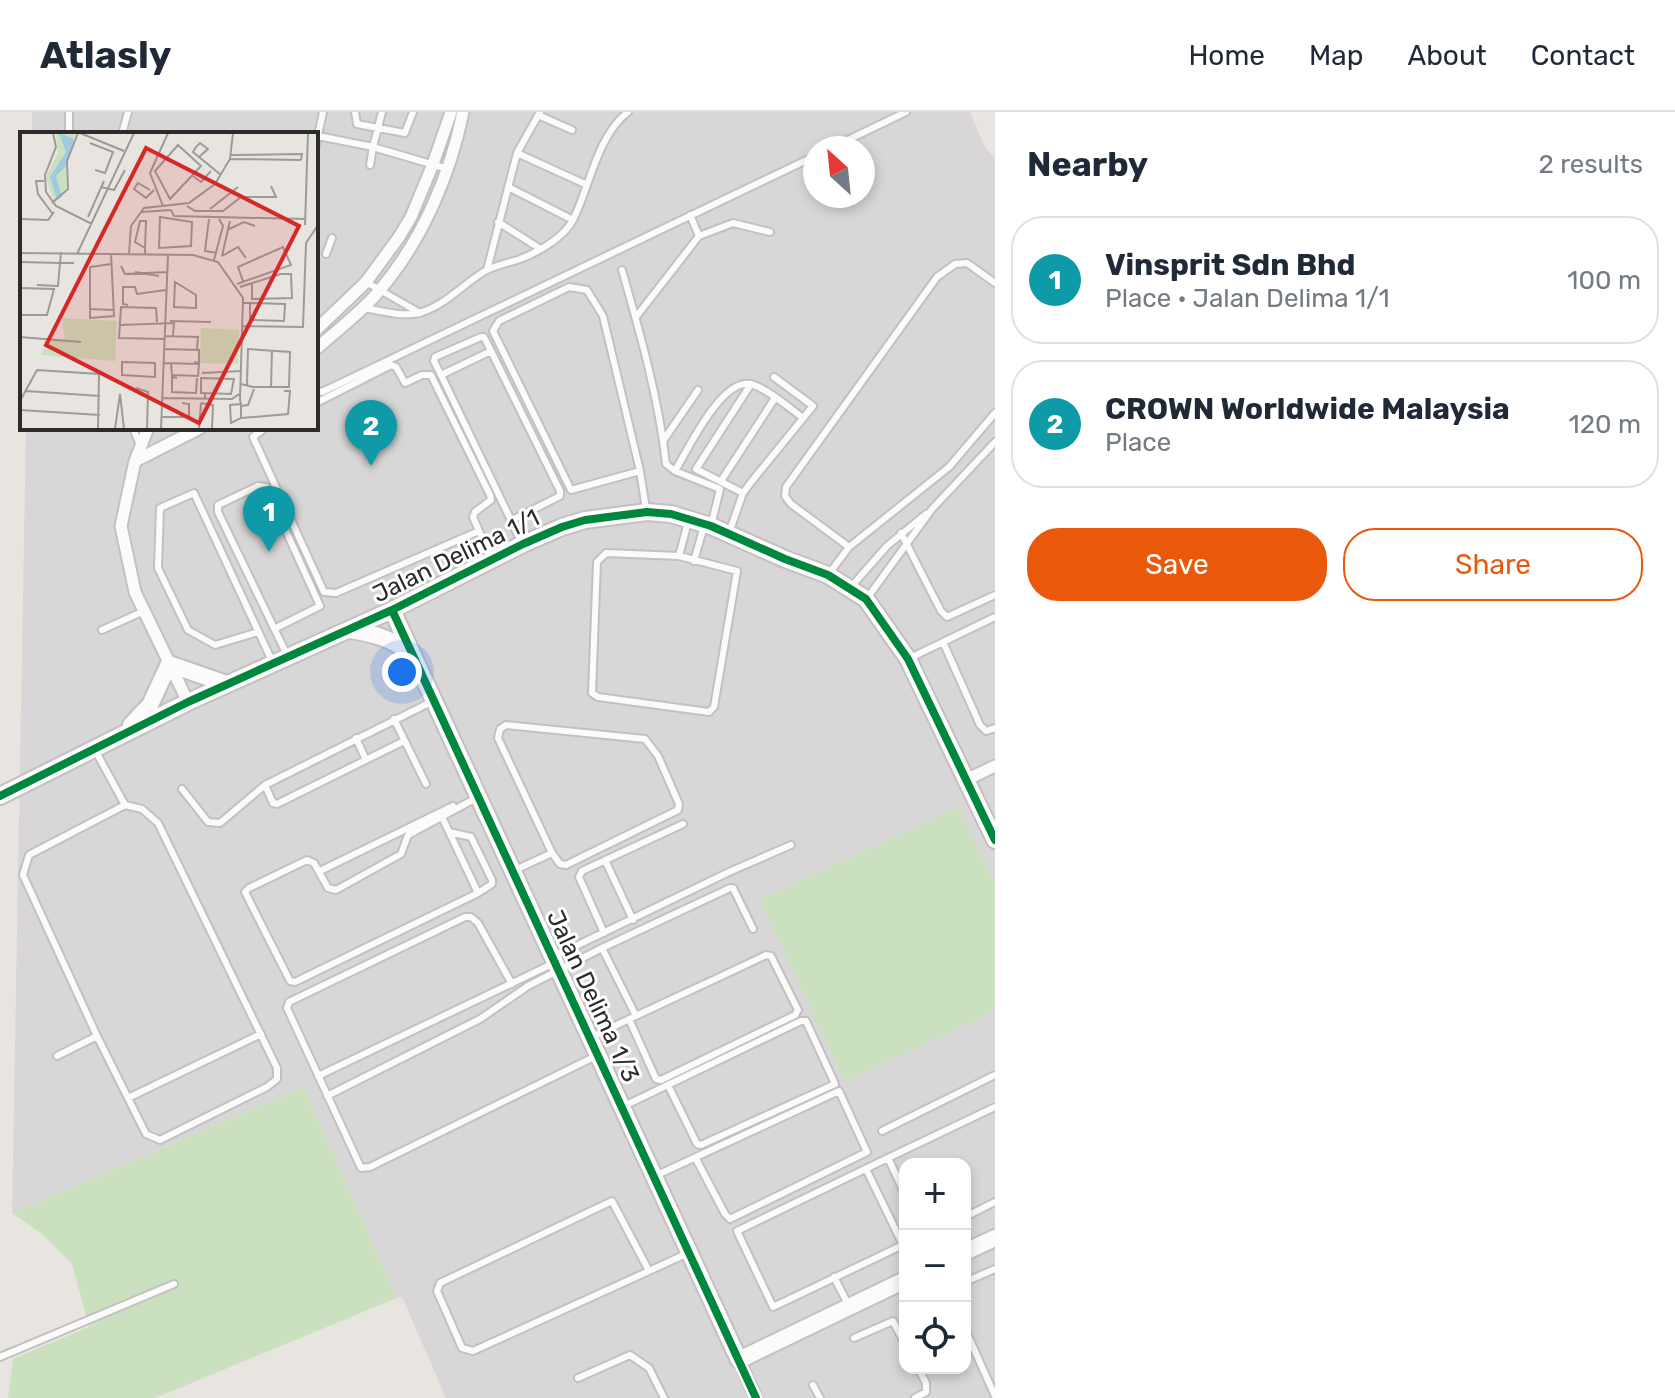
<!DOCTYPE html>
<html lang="en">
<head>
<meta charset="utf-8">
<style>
	:root { --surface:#fff; --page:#f2f2f3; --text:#1f2937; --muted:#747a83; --line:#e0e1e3; --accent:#ea580c }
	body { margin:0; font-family:Rubik,sans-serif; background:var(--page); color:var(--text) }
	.controls { position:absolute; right:24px; bottom:24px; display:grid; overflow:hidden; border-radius:16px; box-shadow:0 4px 12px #0003 }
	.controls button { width:72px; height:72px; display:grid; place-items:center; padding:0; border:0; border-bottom:2px solid var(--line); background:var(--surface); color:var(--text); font:40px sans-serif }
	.compass { position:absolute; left:803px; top:24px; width:72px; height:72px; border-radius:50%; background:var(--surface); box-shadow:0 4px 12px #0003; rotate:333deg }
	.you { position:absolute; left:402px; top:560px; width:28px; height:28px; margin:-20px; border:6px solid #fff; border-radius:50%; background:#1a73e8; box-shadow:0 0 0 12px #1a73e833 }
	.badge { display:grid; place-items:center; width:52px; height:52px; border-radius:50%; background:var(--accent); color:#fff; font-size:26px; font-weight:700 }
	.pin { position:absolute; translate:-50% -66px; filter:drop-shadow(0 2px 4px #0008) }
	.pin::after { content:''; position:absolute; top:42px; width:28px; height:24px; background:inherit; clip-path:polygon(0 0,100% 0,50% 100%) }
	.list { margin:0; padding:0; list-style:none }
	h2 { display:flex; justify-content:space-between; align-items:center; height:104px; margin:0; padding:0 32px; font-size:34px }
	h2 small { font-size:26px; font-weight:400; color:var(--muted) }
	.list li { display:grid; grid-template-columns:52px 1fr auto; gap:24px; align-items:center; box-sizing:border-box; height:128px; margin:0 16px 16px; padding:0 16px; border:2px solid var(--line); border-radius:32px }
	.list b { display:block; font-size:30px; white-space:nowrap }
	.list p { margin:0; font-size:26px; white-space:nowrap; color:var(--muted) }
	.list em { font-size:26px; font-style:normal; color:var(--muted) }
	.actions { display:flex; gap:16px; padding:24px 32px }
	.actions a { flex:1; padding:18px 0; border:2px solid var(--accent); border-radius:32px; text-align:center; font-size:28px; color:var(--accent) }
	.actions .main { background:var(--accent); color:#fff }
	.icon { flex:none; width:44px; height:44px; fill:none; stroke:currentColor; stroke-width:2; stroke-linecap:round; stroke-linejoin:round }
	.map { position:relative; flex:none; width:995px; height:1286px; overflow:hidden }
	header { display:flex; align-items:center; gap:48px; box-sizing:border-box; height:112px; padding:0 40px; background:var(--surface); border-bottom:2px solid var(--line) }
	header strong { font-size:38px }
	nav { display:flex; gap:44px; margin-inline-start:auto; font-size:28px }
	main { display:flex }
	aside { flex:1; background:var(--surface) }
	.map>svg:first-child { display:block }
	.industrial { fill:#d9d6d8; fill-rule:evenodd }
	.green { fill:#cae0be }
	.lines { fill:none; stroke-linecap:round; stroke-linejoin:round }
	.lane-casing { stroke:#c2c1c1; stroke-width:10 }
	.street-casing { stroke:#c2c1c1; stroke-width:15 }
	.secondary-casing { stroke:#c2c1c1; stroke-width:20 }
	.lane { stroke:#fcfbfa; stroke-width:6 }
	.street { stroke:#fcfbfa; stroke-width:11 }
	.secondary { stroke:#fcfbfa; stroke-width:16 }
	.cycleway-casing { stroke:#fff; stroke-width:13 }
	.cycleway { stroke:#00873e; stroke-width:8 }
	.labels { text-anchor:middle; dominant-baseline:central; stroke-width:6; stroke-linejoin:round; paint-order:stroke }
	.street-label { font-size:24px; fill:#2b2b2b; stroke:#fff }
	.inset-road { fill:none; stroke:#9c9b98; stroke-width:2 }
	.view { fill:#d62828; fill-opacity:0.15; stroke:#d62828; stroke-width:4 }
	.inset-edge { fill:none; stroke:#2b2b2b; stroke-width:4 }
</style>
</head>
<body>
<header>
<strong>Atlasly</strong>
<nav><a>Home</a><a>Map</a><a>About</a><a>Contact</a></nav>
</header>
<main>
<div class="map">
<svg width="995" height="1286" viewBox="0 0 995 1286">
	<rect width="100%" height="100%" fill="#e8e5e1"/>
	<path class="industrial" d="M32,0H970L984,33L995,47V1286H446L402,1185L397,1186L304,975L12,1101L26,316H316V22H32ZM815,36H863V84H815ZM905,1052H965V1256H905Z"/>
	<path class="green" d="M958,695L995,772V899L845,970L760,788Z
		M304,975L397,1186L155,1286H8L13,1247L89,1215L72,1152L42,1122L12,1101Z"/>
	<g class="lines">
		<defs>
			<path id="lane" d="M355,0L357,12L405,21L413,0
				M538,3L572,18
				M69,22V0
				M122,22L128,0
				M318,24L373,35L382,0
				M316,33L323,0
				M831,36L906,0
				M517,41L587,73
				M370,53L373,35L448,57
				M508,75L573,108
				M690,103L699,124
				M498,110L539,136
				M326,142L332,126
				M487,158L517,41L540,0
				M622,158C640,221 659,287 666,352L675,359L720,377L711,414
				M366,170L420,201
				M364,196C382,199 401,205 419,201C445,194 463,172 485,159C495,153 509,151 520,147C539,140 564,125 573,108C590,74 597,24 628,0
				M636,205L699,124L733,111L770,120
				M441,263L434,249L435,245L481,225H484L491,239
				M316,279L322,280L815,44
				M133,316L140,333
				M265,316L253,325L324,480L336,481L479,419L473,405L475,400L491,388L490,383L431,263H422L405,271L396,255L391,253L316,291
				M663,329L698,278
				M640,359L571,378L493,219L499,209L569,175L587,178L603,204L640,359L646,397
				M675,359C688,337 722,266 750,272C764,274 791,297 803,306
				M721,369L775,286
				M743,381L696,357L751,272
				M512,408L560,384V379L491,239L441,263L522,431
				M730,418L743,381L752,369L813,294L774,265
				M479,419L492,448
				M901,421L941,499L947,505L995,483
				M849,435L791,392L785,384L786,375L937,165L955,152L967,151L995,171
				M606,441L679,444L737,459L714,595L709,600L598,585L592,581L597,450Z
				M679,444L688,410
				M694,449L704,414
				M828,463L849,435L949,355L995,301
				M851,475L887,434L926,402
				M868,485L932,397L995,330
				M274,517L320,494L266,375L258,374L218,393V400L287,543
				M102,518L144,499
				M258,520L215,533L188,518L158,456L160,396L194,381L272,549
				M943,530L980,613L986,619L995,616
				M908,547L995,505
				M394,607L426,672
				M506,613L645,627L658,644L679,692L678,698L566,753L560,752L552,741L498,626L500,617Z
				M356,626L366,648
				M95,638L125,693L142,697L158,711L277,956V967L267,975L160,1028L146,1022L97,924L23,763L29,743L125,693
				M265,673L273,691L277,692L404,629
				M182,677L208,710L220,711L265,673L431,590
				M442,705L478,781L295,870L290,869L245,780L249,776L307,748L314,751L328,776L336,778L401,742L408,723L478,685
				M449,720L471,725L492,768V772L478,781
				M605,748L633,808
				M320,759L453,694
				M513,759L552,741
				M604,821L579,765L582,759L683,712
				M602,836L730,776H733L753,817
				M553,845L729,760L791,733
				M512,872L478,811L471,805H465L289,890L287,896L361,1056L370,1055L596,944
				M592,925C649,897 708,871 766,843L771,844L798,898L795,903L661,968L656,967L629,907
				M57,944L97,924
				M318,964L552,852
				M327,984L480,907L528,874L602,836L636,904
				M128,986L261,922
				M624,994L801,909H806L835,972L701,1033L697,1032L668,973
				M882,1019L995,963
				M866,1057L903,1133L773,1195L737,1119L888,1046
				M655,1064L839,979L867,1040L730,1107L725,1102L696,1047
				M905,1082L888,1046L995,995
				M612,1089L649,1159L473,1239L462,1236L437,1179L440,1171Z
				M965,1105L995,1090
				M649,1159L686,1142
				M834,1165L849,1194
				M965,1170L995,1157
				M965,1217L995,1284
				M854,1226L893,1209L905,1232
				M0,1245L174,1172
				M578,1266L630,1243L649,1256L664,1286
				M813,1273L820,1286
				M915,1286L926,1280V1271L918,1256"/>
			<path id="street" d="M316,218L366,170L399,125L411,105L433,52L451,0
				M316,237C337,218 362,200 380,178C422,128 450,64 463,0
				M148,316L135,349L121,414L135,480L188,590
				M135,349L200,316
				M966,668L995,654
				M739,1248L756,1286"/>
			<path id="secondary" d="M392,498L739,1248L905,1168
				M350,518C374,522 394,526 412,544
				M131,613L150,593L169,552L227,572
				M0,684L188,590L392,498L523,432L562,415L585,408L647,400L671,402L711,414L785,447L828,463L866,487L908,547L995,728
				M965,1140L995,1126"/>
		</defs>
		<use href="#lane" class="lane-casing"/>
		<use href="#street" class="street-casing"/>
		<use href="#secondary" class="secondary-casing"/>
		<use href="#lane" class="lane"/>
		<use href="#street" class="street"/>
		<use href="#secondary" class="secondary"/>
		<defs>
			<path id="cycleway" d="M392,498L756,1286
				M0,684L188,590L392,498L523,432L562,415L585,408L647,400L671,402L711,414L785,447L828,463L866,487L908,547L995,728"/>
		</defs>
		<use href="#cycleway" class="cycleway-casing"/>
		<use href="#cycleway" class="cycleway"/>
	</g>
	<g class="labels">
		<g class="street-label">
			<text transform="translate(456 444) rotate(-26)">Jalan Delima 1/1</text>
			<text transform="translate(593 884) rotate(65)">Jalan Delima 1/3</text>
		</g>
	</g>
	<g transform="translate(20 20)">
		<rect width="298" height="298" fill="#e8e5e1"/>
		<path d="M36,1H56L46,27L47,56L34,69L26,45L38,21ZM42,186L97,189L95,229L20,223L31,208L45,209ZM181,196L219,198L218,232L180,231Z" fill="#cae0be"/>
		<path d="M39,1L54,7L47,33L36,44L42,65L37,68L30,45L46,20Z" fill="#9dcbe1"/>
		<path class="inset-road" d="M33,1L36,15L25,43L26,60L36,74L72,92M60,1L104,19M70,11L93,20L85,41L75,38M158,13L181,34L150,67L135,39ZM176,15L173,20L201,43M176,15L180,11L188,17L179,25M211,23L282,22L281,28M210,27L281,28M173,44L181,50L191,39M24,49H16L18,62L32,81M81,55L94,58L105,38M130,58L118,51L114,57L126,66L134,58M32,71L48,57L47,29L58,1M143,74L130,41L148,1M167,74L175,79H203L221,65H256L251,54M190,77L218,55M151,78L154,84L285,87M121,80L151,78M68,85L84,49M140,85L172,90L171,114L139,116ZM0,87L28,88L34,80M189,87L185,119L197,121M285,93L288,1M209,97L224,90L235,94M0,121L173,123L198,130L223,166L220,268L221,272V286L211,291L210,273L221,272M91,121L94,184L70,186V135L91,132M109,121L111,94L124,76L169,71L195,52L210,27L213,1M57,122L114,1M125,122V116L126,89H120L115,110L125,116M202,124L210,89M202,124L218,115L226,126M194,128L203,94L199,87M0,130L40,131L41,120M101,134L105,142L147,140M115,140L139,144M155,150L176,163V176L154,175ZM217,152L271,133L263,115L218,135L223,149M17,153L38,154L40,131H54M220,155L229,152L261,142H271L272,166L232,167V151M0,156L34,157L27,183H0M223,171H230L265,172L264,189L230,188V171M108,173L103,172V155H115L117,162L146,158M69,177L94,178M150,189L191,190M137,190L136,176L101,175L99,206L145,207M100,193L154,191L153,204M223,194L283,195L286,111L298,93M145,204L178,205L177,217M0,205L61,210M144,217L179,218V231L174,230M102,230L135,231V245L102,243ZM144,231L179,232L178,244L152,243L151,231M182,241L222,239M157,246L152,245V260L176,261L177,246M221,252L233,255H269L270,220L228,217L227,253M251,255L252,218M116,256L128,260L127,297M6,259L80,264M142,266L212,267L219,262M185,267V261L211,262L214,247L181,246V261H185M0,269L17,238L79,242L78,297M181,271L193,273L192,297M221,274L228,273L234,257M0,278L80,283M142,285H169V272L162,271M221,286L268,282L270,259H264M95,297L100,262L104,297M141,297L148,123M179,297L181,271"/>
		<path class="view" d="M126,16L279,94L179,291L26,213Z"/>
		<rect width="298" height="298" class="inset-edge"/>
	</g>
</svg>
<div class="controls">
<button>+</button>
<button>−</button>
<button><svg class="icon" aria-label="locate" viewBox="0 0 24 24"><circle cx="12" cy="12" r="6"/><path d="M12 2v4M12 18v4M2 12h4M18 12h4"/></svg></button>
</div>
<svg class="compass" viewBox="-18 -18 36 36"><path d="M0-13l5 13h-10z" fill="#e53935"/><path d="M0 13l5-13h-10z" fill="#747a83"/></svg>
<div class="you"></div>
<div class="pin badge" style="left:269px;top:440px;background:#0f9aa8">1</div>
<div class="pin badge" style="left:371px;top:354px;background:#0f9aa8">2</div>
</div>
<aside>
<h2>Nearby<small>2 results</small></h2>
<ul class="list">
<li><span class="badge" style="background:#0f9aa8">1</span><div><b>Vinsprit Sdn Bhd</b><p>Place · Jalan Delima 1/1</p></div><em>100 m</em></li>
<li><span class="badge" style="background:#0f9aa8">2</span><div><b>CROWN Worldwide Malaysia</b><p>Place</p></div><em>120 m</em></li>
</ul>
<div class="actions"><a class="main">Save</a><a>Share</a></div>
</aside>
</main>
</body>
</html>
